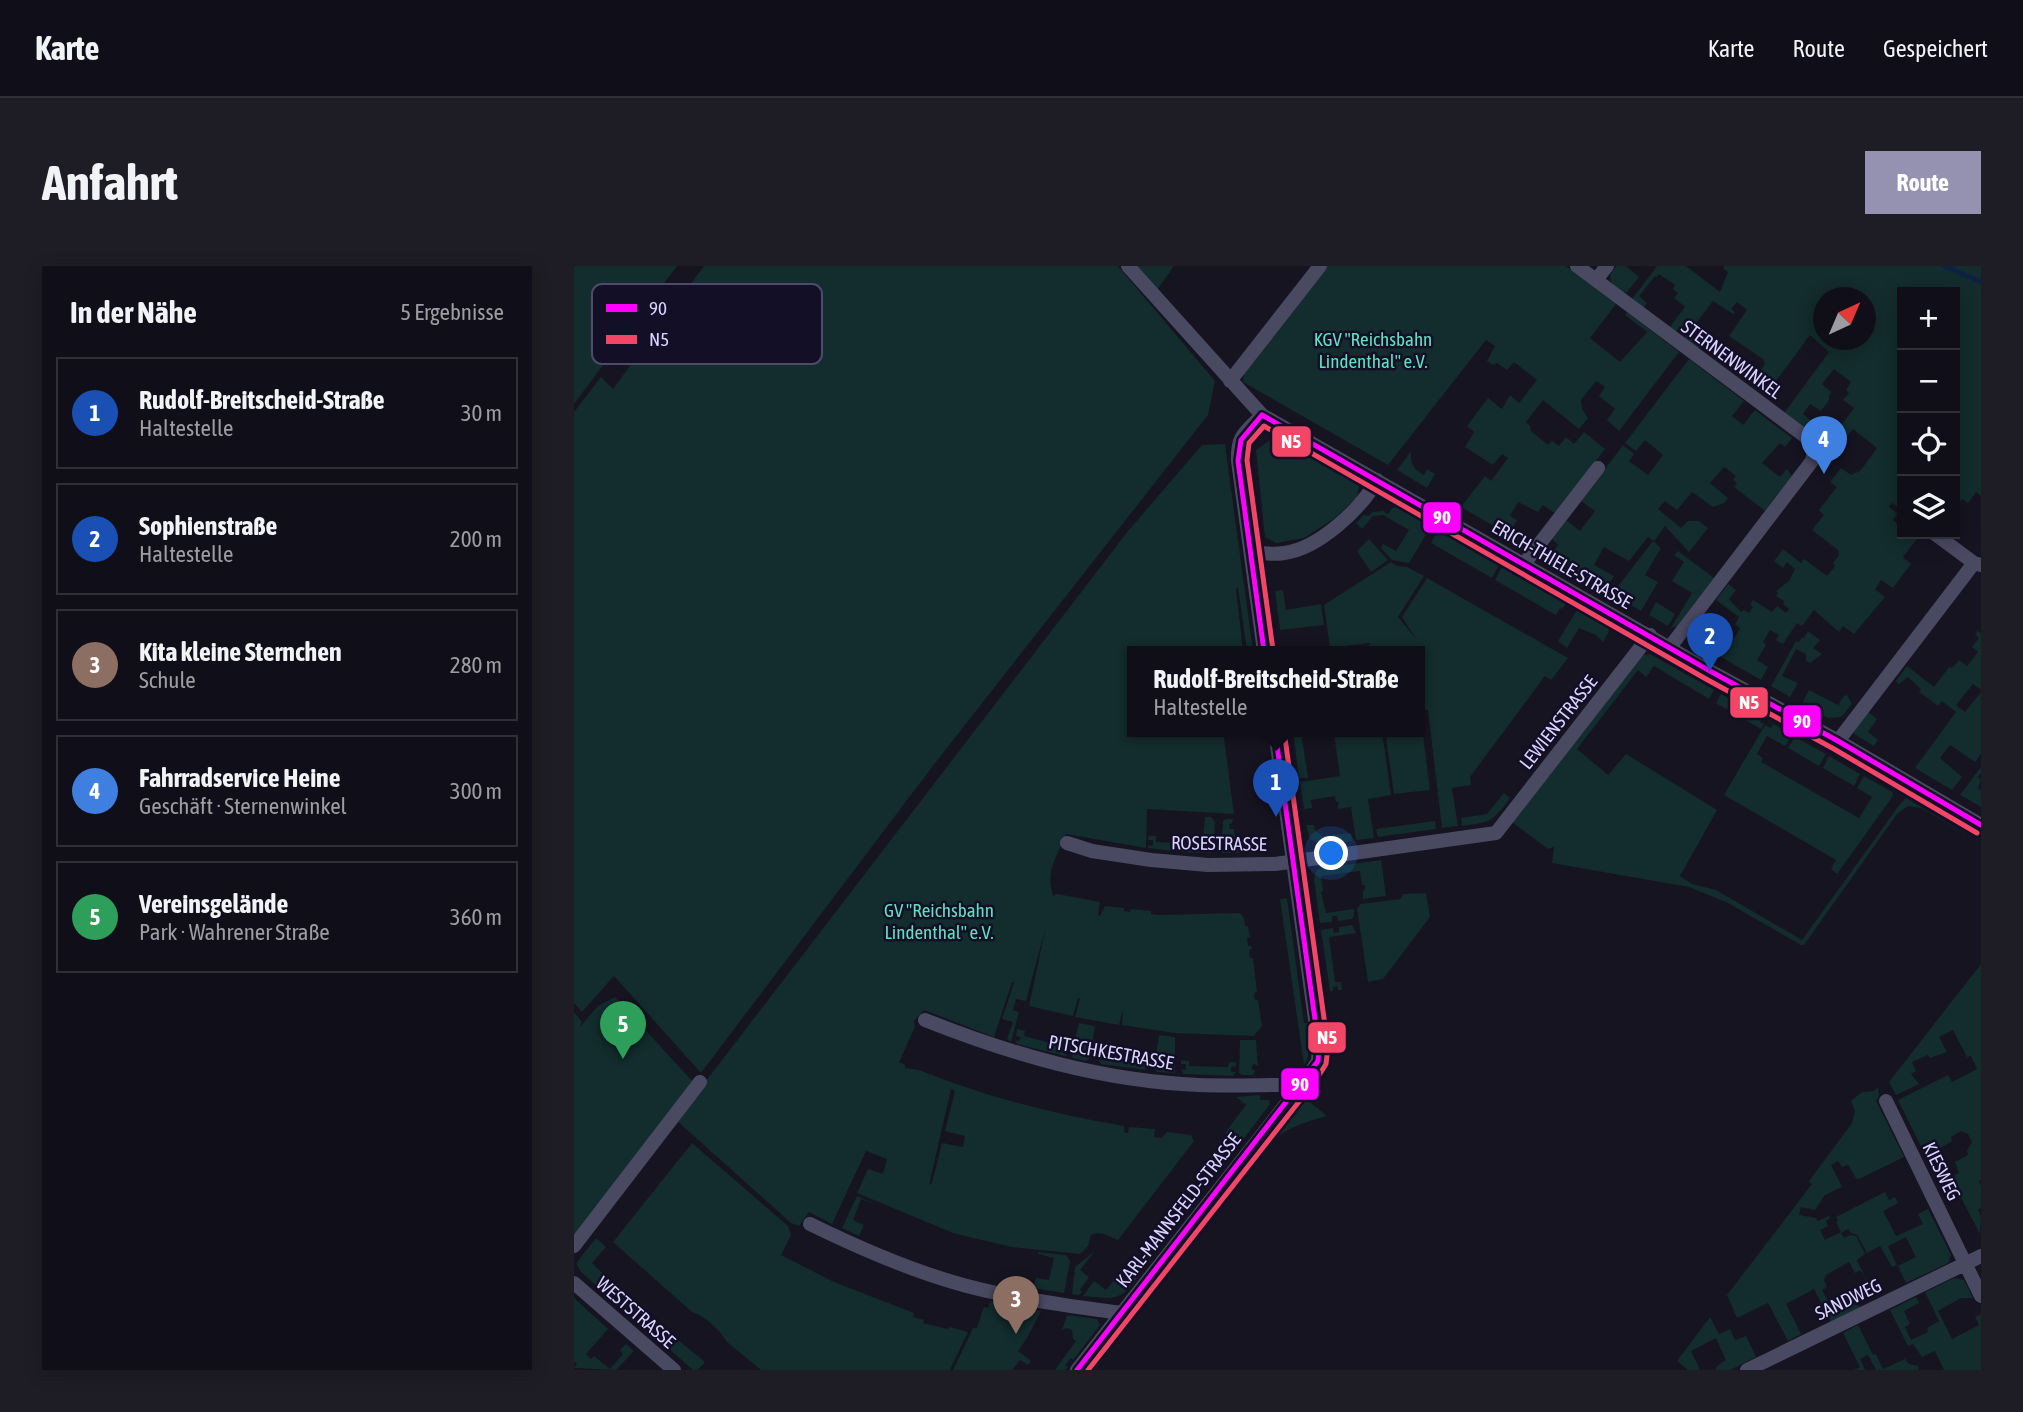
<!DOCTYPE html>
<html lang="de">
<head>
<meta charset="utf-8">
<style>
	:root { --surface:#100f19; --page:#1e1d26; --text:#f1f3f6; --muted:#9c9ca2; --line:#302f38; --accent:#9591b1 }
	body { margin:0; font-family:"Asap Condensed",sans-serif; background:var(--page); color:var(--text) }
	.controls { position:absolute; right:21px; top:21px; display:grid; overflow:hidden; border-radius:0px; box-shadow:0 4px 18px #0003 }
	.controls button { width:63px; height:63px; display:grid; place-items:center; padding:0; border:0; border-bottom:2px solid var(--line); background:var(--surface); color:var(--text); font:35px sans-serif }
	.compass { position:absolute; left:1239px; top:21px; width:63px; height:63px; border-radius:50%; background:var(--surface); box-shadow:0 4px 18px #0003; rotate:44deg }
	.you { position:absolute; left:758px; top:588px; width:24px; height:24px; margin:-18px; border:5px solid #fff; border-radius:50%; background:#1a73e8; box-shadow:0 0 0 10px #1a73e833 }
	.badge { display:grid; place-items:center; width:46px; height:46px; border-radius:50%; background:var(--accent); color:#fff; font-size:23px; font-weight:700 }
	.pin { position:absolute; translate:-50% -58px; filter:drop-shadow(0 2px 4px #0008) }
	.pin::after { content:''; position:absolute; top:37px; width:24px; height:21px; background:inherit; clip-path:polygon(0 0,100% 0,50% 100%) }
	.popup { position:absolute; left:553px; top:380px; width:298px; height:91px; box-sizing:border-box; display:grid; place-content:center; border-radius:0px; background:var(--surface); filter:drop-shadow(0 2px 5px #0005); font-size:23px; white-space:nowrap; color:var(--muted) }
	.popup b { font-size:26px; color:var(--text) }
	.popup::after { content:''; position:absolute; left:50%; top:100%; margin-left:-14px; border:14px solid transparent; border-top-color:var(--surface) }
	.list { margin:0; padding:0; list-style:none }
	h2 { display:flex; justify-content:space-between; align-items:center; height:91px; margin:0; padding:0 28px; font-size:30px }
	h2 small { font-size:23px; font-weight:400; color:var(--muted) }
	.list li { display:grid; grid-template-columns:46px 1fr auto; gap:21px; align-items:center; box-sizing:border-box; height:112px; margin:0 14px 14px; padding:0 14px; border:2px solid var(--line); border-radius:0px }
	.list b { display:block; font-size:26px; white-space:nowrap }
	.list p { margin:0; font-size:23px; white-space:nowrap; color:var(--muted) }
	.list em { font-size:23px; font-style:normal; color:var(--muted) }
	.icon { flex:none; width:38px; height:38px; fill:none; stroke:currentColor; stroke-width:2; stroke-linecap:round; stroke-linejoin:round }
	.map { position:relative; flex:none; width:1407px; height:1104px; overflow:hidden; border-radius:0px }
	header { display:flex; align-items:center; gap:42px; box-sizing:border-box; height:98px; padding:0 35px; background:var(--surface); border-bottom:2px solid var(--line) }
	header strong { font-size:33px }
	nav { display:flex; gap:38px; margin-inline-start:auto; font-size:24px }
	.intro { display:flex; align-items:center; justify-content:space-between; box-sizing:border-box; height:168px; padding:0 42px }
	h1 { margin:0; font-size:49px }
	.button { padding:18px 32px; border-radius:0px; background:var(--accent); color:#fff; font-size:24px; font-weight:700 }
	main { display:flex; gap:42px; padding:0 42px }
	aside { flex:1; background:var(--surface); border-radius:0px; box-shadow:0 4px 18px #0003 }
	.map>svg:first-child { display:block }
	.green { fill:#132c2d; fill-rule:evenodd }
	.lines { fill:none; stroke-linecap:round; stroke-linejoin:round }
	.stream { stroke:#0d2144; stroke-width:4.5 }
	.minor { stroke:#4a4962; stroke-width:14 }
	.bus-1-casing { stroke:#130f26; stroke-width:10 }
	.bus-2-casing { stroke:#130f26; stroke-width:10 }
	.bus-1 { stroke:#f0f; stroke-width:5 }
	.bus-2 { stroke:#f34667; stroke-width:5 }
	.labels { text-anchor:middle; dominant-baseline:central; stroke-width:5; stroke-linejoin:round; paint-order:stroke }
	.park-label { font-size:19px; fill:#5fe0c0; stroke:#130f26 }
	.street-label { font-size:19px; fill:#d9d4ff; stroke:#130f26 }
	.key { fill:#130f26; stroke:#4e4a67; stroke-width:2 }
	.key-label { font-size:19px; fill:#d9d4ff }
	.line-badge { stroke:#130f26; stroke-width:2.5 }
	.badge-label { font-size:19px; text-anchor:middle; font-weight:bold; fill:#fff }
</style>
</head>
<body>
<header>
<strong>Karte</strong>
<nav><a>Karte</a><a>Route</a><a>Gespeichert</a></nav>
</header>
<div class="intro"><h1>Anfahrt</h1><a class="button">Route</a></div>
<main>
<aside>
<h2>In der Nähe<small>5 Ergebnisse</small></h2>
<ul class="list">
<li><span class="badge" style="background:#1a4fb4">1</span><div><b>Rudolf-Breitscheid-Straße</b><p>Haltestelle</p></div><em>30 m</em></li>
<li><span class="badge" style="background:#1a4fb4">2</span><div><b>Sophienstraße</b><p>Haltestelle</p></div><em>200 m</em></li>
<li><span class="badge" style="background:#8d6e63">3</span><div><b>Kita kleine Sternchen</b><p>Schule</p></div><em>280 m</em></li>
<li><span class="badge" style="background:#3f7fe0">4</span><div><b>Fahrradservice Heine</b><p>Geschäft · Sternenwinkel</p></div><em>300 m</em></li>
<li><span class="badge" style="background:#2e9e5b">5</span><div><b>Vereinsgelände</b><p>Park · Wahrener Straße</p></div><em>360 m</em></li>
</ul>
</aside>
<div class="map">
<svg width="1407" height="1104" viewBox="0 0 1407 1104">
	<rect width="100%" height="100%" fill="#161421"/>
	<path class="green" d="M0,0H103L0,138Z
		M130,0H544L641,115L634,149L358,501L127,807L40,710L8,746L0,737V146L27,111L39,123Z
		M563,0H600L583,24Z
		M752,0H992L1042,38L1016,72L1046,96L1073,66L1051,49L1053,46L1105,86L1045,165L1033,154L1041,143L1025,130L1031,121L1022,115L1007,134L1008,143L1014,152L1005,163L969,134L952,156L956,160L957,165L974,179L978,175L985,180L992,171L1000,178L1010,166L1031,183L982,248L969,239L964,246L944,236L936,250L943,254L935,269L887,241L911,210L917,215L934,192L928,188L919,199L891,181L900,166L893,160L914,132L928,143L936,129L945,137L963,114L940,96L933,104L923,97L919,99L913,95L921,80L912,74L814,199L669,116L670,108Z
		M1042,0H1052L1065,11L1053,26L1048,27L1037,16L1036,9Z
		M1083,0H1112L1146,26L1154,6L1149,2L1150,0H1407V230L1402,226L1394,237L1388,233L1381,242V26H1328V243L1318,237L1315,241L1323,247L1319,254L1328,262V268H1336L1343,273L1329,291L1337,298L1319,322L1307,314L1301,323L1311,331L1280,368L1269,360L1265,366L1240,344L1228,360L1223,357L1209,378L1202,374L1205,369L1196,364L1189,376L1192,379L1183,394L1194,401L1187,414L1116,373L1117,368L1127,355L1134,358L1133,364L1150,375L1152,373L1158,376L1166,362L1161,359L1165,351L1142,334L1154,318L1162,324L1155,333L1167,346L1170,344L1175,347L1179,341L1176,338L1179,334L1198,346L1203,340L1212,347L1215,343L1209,338L1210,335L1202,330L1204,327L1202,325L1215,315L1221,303L1213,296L1209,302L1200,295L1209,283L1227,297L1230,293L1253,310L1261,300L1259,297L1265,289L1264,284L1238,264L1250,249L1245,244L1263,221L1256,216L1267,202L1277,209L1286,205L1303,182L1279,163L1268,177L1259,170L1280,142L1269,134L1275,127L1272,124L1277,116L1260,103L1248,118L1257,126L1255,129V134L1247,145L1236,138L1229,148L1240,157L1242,155L1250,160L1242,171L1210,147L1255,86L1236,69L1199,119L1184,108L1191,98L1189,93L1155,70L1173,44L1163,36L1157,43L1161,46L1159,48L1139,35L1117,64L1135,78L1124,83L1110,73L1114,68L1106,61L1101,66L1095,62L1111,41L1100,32L1104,27L1099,23L1101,19L1085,8L1083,11L1081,10L1065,30L1073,37L1069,42L1058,33ZM1250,32H1292V74H1250Z
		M1115,93L1170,135L1158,150L1169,159L1181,144L1218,172L1211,181L1206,177L1188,197L1206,211L1213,203L1218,210L1191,245L1160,221L1163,217L1159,214L1162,210L1150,201L1136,217L1154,232L1150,237L1139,241L1118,226L1103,244L1091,235L1084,243L1107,262L1114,255H1125L1134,262L1115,286L1091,260L1080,275L1074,271L1055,295L1030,281L1020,299L1040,310L1031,324L967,287L970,283L977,288L984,279L978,273L992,254L1006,265L1021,245L1007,235L1049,179L1060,188L1055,195L1074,209L1089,189L1071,174L1062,185L1051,177Z
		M702,170L785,219L783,231L761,252L730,272L702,277L691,271L682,184Z
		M651,178L679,385H673L664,321L662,323L669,385H558V465H649L660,548L573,543L572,582L492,568C483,592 471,603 479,630L483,628L526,636L524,649L526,650L531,640L550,642V645L556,646L557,643L577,645V648L584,649L666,647L670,652L671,660H674L676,671L673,672L674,680H677L678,683L675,684L676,692H679L683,726L680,727L681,734H684L688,760L680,770L600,767L548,759L549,742L545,759L501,751L506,733L504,732L499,750L455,740L472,660L452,735L442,733L439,744L445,746L437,776L433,773L439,756L428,753L440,717L438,716L420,771L350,744L340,755L341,761L325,796L331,799V802L345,804C412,831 479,848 550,860V866L554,867L555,861L581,863L580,871L587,872L593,866L617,869L620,875L544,974C536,971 527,964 517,969L514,980L506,988L438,981L399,972L379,967L283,927L294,903L309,908L313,893L292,885L258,958L235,946L225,960L217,957L102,854L554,265L628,179ZM377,823L381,825L371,865L391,870L389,881L368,877L358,917L355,919Z
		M837,185C836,197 840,204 850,209L853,203L861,208L853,222L823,204Z
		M823,241L857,260L835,297L818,294L807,282L809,278L822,285L835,264L809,249L799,250L788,263L782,257L790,249L795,250L799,246L809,245L814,248L818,242Z
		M864,264L925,299L918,312L857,277Z
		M795,273L814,294L797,306L783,285Z
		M1079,275L1087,282L1071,309L1084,316L1067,345L1038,328Z
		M1104,285L1140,312L1103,360L1097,362L1118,327L1098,315L1110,296L1100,289Z
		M817,296L823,300L833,301L850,310L824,351L843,374L828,351L853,312L994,392L977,414L971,410L896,511L897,519L878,522L884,560L868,562L854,444L846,445L856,524L820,528L811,465H846V385H762L796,379V377L756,382L750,339Z
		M928,301L992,338L988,343L986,342L982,349L921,314Z
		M709,324L712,344L747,338L750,359L706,364L701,325Z
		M1082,336L1101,348L1094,360L1075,349Z
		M1003,344L1034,362L1035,365L1029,376L1022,369L1005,362L993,382L984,375Z
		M1234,365L1246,374L1239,382L1248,388L1236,397L1232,395V388L1222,383L1208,410L1224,417L1216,431L1197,420L1222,375L1225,376L1228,371L1230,372Z
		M1404,365L1407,367V424L1399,418L1382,439L1391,446L1407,426V488L1401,496L1376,479L1366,492L1388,511L1378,524L1341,502L1382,446L1368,435L1364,440L1345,426L1347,423L1334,411L1325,418L1322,415L1333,400L1360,421L1375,401L1378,402L1385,394L1393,400L1404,386L1398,381L1405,372L1401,368Z
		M1076,388L1140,424L1135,433L1080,400L1072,411L1064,404L1003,483L1034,509L1052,488L1143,544L1106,610L1118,618L1142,624L1228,674L1326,538L1332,532L1407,577L1347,542L1334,540L1323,548L1230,679H1227L1154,637L1115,621L978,597L980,581L974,583L938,556L1068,389Z
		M1235,424L1264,439L1270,430L1273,429L1278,438L1267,451L1254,452L1228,438Z
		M1147,428L1188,452L1186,456L1190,458L1187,463L1142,437Z
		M1293,445L1303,453L1294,466L1304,474L1300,480L1280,468L1279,464Z
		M1199,458L1218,469L1211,480L1193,470L1183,488L1189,492L1187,496L1285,552L1298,531L1283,522L1290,510L1318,526L1319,530L1263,608L1257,603L1262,594L1150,529L1191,459L1197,462Z
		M719,465H727L734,512H725Z
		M783,465H808L817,529L794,533L800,572L782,574L777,541L763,543L765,536H762L761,530L737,534L738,542L730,543L726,516L766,510L760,468Z
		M1221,471L1252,488L1245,500L1214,482Z
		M1255,490L1286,508L1280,520L1249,502Z
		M1407,501V507L1404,511L1407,514L1404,522L1407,524V541L1386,529Z
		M930,527L936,532C918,556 918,556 888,560L887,552L913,548Z
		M631,551H637L641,556L640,578H635V583L639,584L637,587L605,586L574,582V580L579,579V574H574L575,570H582V576L621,578V573H629Z
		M652,553H659L658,557L655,558L656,563H660L662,577L681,575L683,587H648L647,585H651V580L647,579L649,555Z
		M861,555L862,563L804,571L802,563Z
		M732,559H740L741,564L748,570L777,567L778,575L748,579L736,573Z
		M807,594L812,630L789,633V625L791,624V619H788L786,605L747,610L749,625L747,626L752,647L780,643V650L778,653L764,655L763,650H758V656L746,657L740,613L743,603Z
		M852,627L856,651L809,713L794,716L783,642L787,638L826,633L829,628Z
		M713,632L730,757H734V791L730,799L706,633Z
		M778,659L782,667L755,671L761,716H767L768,724H764L763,720L759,721V725H756L747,664L759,662L760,667L765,666V661Z
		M1407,698V914L1405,915L1407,920V942L1404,944L1407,950L1406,968L1380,918L1368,925L1365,917L1385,907L1381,896L1394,889L1393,885L1398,876L1394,868L1387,865L1377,871L1378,875L1363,884L1370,902L1361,909L1324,834L1374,809L1378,816L1403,803L1397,790L1393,791L1379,764L1365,771L1373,786L1356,792L1354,789L1338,796L1342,805L1337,808L1345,818L1322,829L1315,816Z
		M41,731L120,817L0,973V746L8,756L5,762L24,740Z
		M505,757L521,760L516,792L512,795L499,792L497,789Z
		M443,763L451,765L450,770L487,780L489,776L497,778L495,783L490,782L489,787L494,789L491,790L443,778L441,774L445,775L447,771L442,770Z
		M585,769L601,771V807L583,806L580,802Z
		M666,774H682L684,800L680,798L677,802L681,805L679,809H668L665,807Z
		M524,783L532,784V789L569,796L570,790L578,791V795H572L571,804L527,798L524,794H528L529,789L524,788Z
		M607,794L615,795V800L654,801L655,796H662V800L657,801V806H662L659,810L609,808L607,803L612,804V798H607Z
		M1304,821L1305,830L1302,835L1330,891L1285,913L1282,912L1274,899L1268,901L1264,895L1257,899L1268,921L1251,929L1241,944L1227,941L1225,949L1242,952L1244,955L1255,950L1256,952L1252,955L1254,960L1246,964L1251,974L1267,966L1262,956L1264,954L1262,951L1311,926L1315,934L1321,931L1324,937L1309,945L1322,970L1349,958L1344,948L1354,943L1377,989L1374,997L1332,1017L1324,1000L1342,991L1332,971L1314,980L1323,999L1318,1001L1306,980L1293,987L1283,969L1277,967L1274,963L1267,967L1270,972L1276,969L1282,970L1291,988L1283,994L1291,1011L1286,1004L1281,1007L1275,996L1252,1009L1250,1014L1253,1021L1248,1024L1257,1041L1270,1035L1288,1041L1257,1056L1240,1023L1212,1038L1227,1068L1214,1075L1194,1037L1163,1052L1153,1029L1238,918L1235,915L1278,857L1281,845L1277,835L1288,826L1300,825Z
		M726,828L753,850C724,858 710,863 687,884L521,1104H514Z
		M686,829V834H695L696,838L657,890L652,886L660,875L651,867L672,839L662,831Z
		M118,877L214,960L217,969L207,989L260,1016L340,1047L339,1051L350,1054L349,1057L374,1063L376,1061L394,1066L376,1104H187L153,1076C147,1065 130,1049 118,1046L39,976Z
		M283,930L301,938L287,933L279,954L290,959L285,970L268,962Z
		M22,972L32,981L18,997L61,1039L131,1096L124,1104H119L8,1007L3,1000V996Z
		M521,985L506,1004L515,1011L506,1024L508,1026L505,1029L498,1028L501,1001Z
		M464,986L492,989L496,995L490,1027L459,1022L462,1012L475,1014L480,992L464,988Z
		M561,1003L567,1007C545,1036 544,1033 509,1030L520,1015L532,1024L545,1008L552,1013Z
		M1380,1012L1390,1014L1399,1032H1387L1364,1045L1378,1073L1405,1059L1401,1051L1407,1048V1104H1370L1361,1085L1348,1091L1339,1078L1334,1080L1316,1044L1342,1031L1345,1037L1330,1045L1336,1058L1331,1061L1337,1074L1354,1066L1353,1062L1365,1055L1351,1026Z
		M0,1032L34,1063L12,1088L17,1093L20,1090L36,1103L49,1088L46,1084L52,1078L60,1085L42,1104L0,1102L3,1098L0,1095Z
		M416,1035L467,1045L453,1072L444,1085L457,1095L454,1099L446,1094L438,1104H379L399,1062H403L410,1041L414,1042Z
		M493,1049L523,1053L526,1059L499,1094L497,1092L491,1099L494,1101L491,1104H481L502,1075L499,1073L498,1064L493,1062L488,1064Z
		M1136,1051L1145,1068L1156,1063L1161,1074L1172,1070L1182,1091L1156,1104H1141L1144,1099L1152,1094L1142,1072L1117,1085L1126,1104H1114L1103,1095Z
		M1284,1059L1299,1089L1302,1088L1309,1103L1331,1093L1335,1098L1344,1100L1345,1104H1302L1294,1089L1286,1093L1291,1104H1280L1286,1101L1269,1067Z"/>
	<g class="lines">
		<path class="stream" d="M1370,0L1407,16"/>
		<path class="minor" d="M554,0L688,149L1136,405L1264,475L1407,559
			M1003,0L1232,171C1238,179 1241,184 1238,195L1096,381
			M1022,14L1033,0
			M656,115L746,0
			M688,149C671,167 663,169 664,195L690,385
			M1361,268L1400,297L1407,299
			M677,286C687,287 699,289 710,287C744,283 787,243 803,214
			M950,298L1024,202
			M1264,475L1400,297
			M493,577L518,585L577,594L634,599L701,598L922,567L1076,369
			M351,754C439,789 529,815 625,819C655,820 685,819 715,819L723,824
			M1312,835L1407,1030
			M236,958C293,986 361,1015 423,1027C464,1036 505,1041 546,1047
			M0,980L126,816
			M0,1017L100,1104
			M503,1104L735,809L744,795L745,782L701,465
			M1173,1104L1407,990"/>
		<defs>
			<path id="bus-1" d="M688,149L1136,405L1264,475L1407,559
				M688,149L667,174L664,195L690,385
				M503,1104L744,795L745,782L701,465"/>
			<path id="bus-2" d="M699,384L673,194L675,177L690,160L1132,413L1260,483L1403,567
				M514,1104L742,814L752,798L754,781L710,465"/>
		</defs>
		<use href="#bus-1" class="bus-1-casing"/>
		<use href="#bus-2" class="bus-2-casing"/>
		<use href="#bus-1" class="bus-1"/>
		<use href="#bus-2" class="bus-2"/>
	</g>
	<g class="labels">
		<g class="park-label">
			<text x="799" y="73">KGV "Reichsbahn<tspan x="799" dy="22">Lindenthal" e.V.</tspan></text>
			<text x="365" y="644">GV "Reichsbahn<tspan x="365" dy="22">Lindenthal" e.V.</tspan></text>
		</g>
		<g class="street-label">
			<text transform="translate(1158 93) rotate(36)">STERNENWINKEL</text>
			<text transform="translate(988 298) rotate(30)">ERICH-THIELE-STRASSE</text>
			<text transform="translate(984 456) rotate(-52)">LEWIENSTRASSE</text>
			<text transform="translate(645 577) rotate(1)">ROSESTRASSE</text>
			<text transform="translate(537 786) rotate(10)">PITSCHKESTRASSE</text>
			<text transform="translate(1368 905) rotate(64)">KIESWEG</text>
			<text transform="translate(604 944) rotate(-52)">KARL-MANNSFELD-STRASSE</text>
			<text transform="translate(1274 1033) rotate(-26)">SANDWEG</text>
			<text transform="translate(62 1046) rotate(41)">WESTSTRASSE</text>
		</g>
	</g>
	<rect x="18" y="18" width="230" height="80" rx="10" class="key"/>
	<rect x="32" y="38" width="31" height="8" fill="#f0f"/>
	<rect x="32" y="69" width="31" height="9" fill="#f34667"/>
	<g class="key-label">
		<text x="75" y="49">90</text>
		<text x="75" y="80">N5</text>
	</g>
	<g class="line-badge">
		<rect x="697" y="159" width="41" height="33" rx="7" fill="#f34667"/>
		<rect x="848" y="235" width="40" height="33" rx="7" fill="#f0f"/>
		<rect x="1155" y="420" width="40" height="33" rx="7" fill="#f34667"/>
		<rect x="1208" y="438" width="40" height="34" rx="7" fill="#f0f"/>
		<rect x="733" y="755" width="40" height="33" rx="7" fill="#f34667"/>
		<rect x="706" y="801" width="40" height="34" rx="7" fill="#f0f"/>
	</g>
	<g class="badge-label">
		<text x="717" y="182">N5</text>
		<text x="868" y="258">90</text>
		<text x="1175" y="443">N5</text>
		<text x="1228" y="462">90</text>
		<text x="753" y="778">N5</text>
		<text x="726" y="825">90</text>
	</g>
</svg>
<div class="controls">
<button>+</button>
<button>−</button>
<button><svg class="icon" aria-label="locate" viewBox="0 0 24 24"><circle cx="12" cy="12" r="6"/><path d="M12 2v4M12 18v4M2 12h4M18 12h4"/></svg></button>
<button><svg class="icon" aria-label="layers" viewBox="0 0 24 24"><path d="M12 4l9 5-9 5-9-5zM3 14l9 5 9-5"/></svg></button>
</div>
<svg class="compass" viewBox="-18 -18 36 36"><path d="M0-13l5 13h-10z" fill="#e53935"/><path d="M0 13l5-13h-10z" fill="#9c9ca2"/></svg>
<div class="you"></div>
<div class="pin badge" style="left:702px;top:551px;background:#1a4fb4">1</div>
<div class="popup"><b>Rudolf-Breitscheid-Straße</b>Haltestelle</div>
<div class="pin badge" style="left:1136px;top:405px;background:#1a4fb4">2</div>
<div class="pin badge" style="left:442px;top:1068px;background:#8d6e63">3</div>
<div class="pin badge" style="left:1250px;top:208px;background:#3f7fe0">4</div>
<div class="pin badge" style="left:49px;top:793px;background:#2e9e5b">5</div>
</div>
</main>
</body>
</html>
